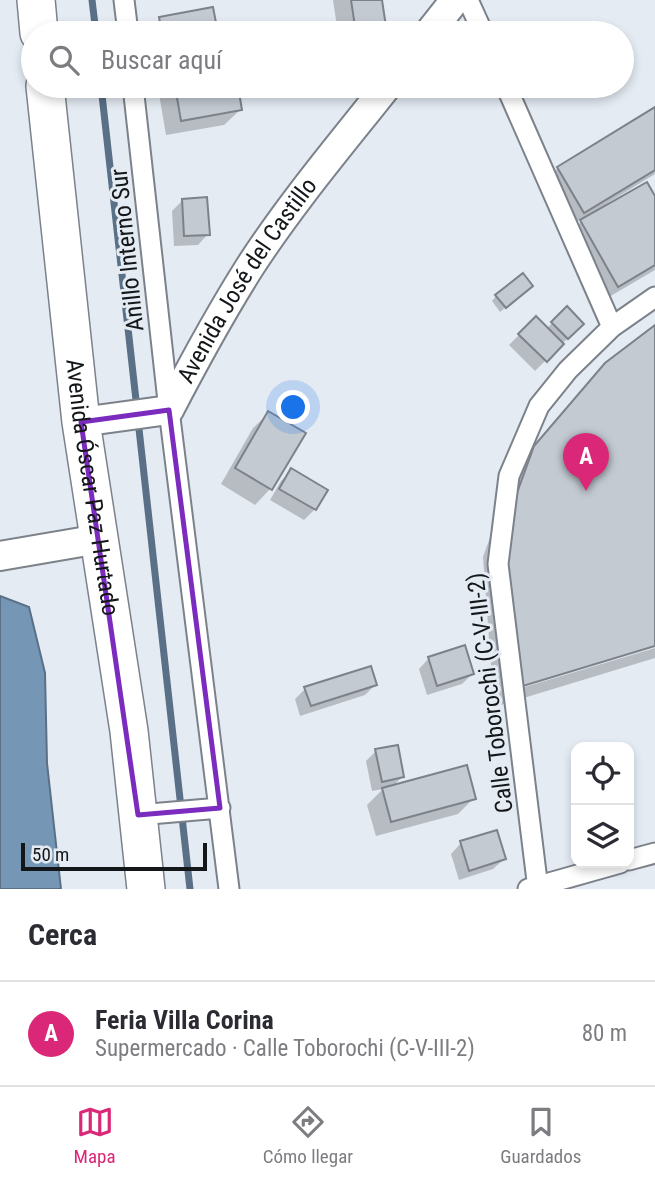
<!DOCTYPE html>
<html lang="es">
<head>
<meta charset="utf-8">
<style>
	:root { --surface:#fff; --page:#f2f2f3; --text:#2b2b33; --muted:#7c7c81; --line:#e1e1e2; --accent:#db2777 }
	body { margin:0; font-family:"Roboto Condensed",sans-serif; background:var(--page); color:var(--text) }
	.controls { position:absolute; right:21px; bottom:21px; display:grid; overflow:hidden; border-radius:14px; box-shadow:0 4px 10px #0003 }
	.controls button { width:63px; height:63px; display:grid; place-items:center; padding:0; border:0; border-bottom:2px solid var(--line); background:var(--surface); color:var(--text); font:35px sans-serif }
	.scale { position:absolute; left:21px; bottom:18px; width:186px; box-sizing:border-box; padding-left:7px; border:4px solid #141719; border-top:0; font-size:19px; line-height:24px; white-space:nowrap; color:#141719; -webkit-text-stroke:5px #e4ebf3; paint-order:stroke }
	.you { position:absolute; left:294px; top:408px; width:24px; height:24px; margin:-18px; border:5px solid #fff; border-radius:50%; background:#1a73e8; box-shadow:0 0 0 10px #1a73e833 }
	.badge { display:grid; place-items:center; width:46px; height:46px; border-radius:50%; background:var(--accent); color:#fff; font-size:23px; font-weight:700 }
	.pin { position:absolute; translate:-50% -58px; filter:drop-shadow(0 2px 4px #0008) }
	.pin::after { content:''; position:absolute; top:37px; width:24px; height:21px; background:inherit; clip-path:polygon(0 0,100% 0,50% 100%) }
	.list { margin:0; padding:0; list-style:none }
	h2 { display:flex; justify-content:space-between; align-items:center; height:91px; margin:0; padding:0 28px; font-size:30px }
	h2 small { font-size:23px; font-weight:400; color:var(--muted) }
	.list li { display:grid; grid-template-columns:46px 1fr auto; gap:21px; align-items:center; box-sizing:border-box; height:105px; padding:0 28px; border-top:2px solid var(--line) }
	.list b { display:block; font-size:26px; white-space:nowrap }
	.list p { margin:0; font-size:23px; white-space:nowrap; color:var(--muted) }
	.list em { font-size:23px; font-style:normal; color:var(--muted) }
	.icon { flex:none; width:38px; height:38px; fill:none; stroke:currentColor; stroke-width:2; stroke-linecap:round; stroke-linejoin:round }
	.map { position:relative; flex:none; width:655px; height:889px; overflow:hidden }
	.search { position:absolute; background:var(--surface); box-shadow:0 4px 10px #0003; left:21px; right:21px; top:21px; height:77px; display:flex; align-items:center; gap:18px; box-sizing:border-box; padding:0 24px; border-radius:38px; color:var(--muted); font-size:26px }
	.sheet { height:196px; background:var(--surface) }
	nav { display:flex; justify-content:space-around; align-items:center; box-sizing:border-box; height:98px; border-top:2px solid var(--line); background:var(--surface); font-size:19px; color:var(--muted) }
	nav a { display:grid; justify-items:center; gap:4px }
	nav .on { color:var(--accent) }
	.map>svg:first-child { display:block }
	.water { fill:#7696b5; stroke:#597086; stroke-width:2 }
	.shadow { fill:#0003 }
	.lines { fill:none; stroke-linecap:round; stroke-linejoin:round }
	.stream { stroke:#597086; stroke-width:7 }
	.building { fill:#c3cad2; stroke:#7d828a; stroke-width:2 }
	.street-casing { stroke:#7c828a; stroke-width:23 }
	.secondary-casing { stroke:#7c828a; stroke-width:32 }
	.highway-casing { stroke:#7c828a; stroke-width:40 }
	.street { stroke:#fff; stroke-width:19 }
	.secondary { stroke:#fff; stroke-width:28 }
	.highway { stroke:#fff; stroke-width:37 }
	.marked { fill:none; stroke:#7b2cbf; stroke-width:5; stroke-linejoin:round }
	.labels { text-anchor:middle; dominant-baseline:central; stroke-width:6; stroke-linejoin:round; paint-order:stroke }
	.street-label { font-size:24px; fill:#141719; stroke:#e4ebf3 }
</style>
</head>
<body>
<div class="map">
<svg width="655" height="889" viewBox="0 0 655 889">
	<rect width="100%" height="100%" fill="#e4ebf3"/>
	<path class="water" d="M0,596L29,607L45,673L47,763L61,889H0Z"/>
	<path class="shadow" d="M333,0H380L385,33H338Z
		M212,9L217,33H150L149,29L160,19Z
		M161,86H236L240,110L224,125L166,135L158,88Z
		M655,109V174L606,204L608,207L655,200V270L602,301L566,237L585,218L584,217L568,227L543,183L558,168Z
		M183,200L208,234L198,245L174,246L172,211Z
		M526,291L500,312L492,301L496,296Z
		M567,309L582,324L535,371L509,345L536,318L546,329Z
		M655,327V644L504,690L505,693L655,648V658L494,707L483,557L515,467L586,385L606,364Z
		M269,413L303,434L270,489L255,505L221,484L253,428Z
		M292,470L326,490L315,509L304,520L270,500L281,481Z
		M429,658L472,674L462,684L427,695L419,669Z
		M375,685L365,695L300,716L295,699L305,689Z
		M376,751L402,777L393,786L474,798L458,814L376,836L367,805L383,789L372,791L366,761Z
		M461,843L504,859L493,869L459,880L451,854Z"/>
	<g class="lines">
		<path class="stream" d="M92,0L96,33
			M101,86L137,409
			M138,420L190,889"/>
	</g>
	<path class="building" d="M351,0H382L387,33H356Z
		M213,7L218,33H162L159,17Z
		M175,86H238L242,110L181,121Z
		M655,107V170L584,213L557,167Z
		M647,182L655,196V265L618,287L580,220Z
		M207,197L210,235L184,236L182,199Z
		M523,273L533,286L506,308L495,295Z
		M567,306L584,324L568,339L551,322Z
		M536,316L564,344L547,362L518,334Z
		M655,325V646L513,689L501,537L534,446L605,363Z
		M268,411L306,433L272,490L235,468Z
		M291,468L328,490L316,510L279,489Z
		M465,645L474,674L437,686L428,657Z
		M371,666L377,685L311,706L304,687Z
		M398,745L404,777L382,782L375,749Z
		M467,765L476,799L391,822L382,788Z
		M497,830L506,859L469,871L460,841Z"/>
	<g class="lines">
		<defs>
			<path id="street" d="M124,0L128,33
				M468,0L483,33
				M133,86L169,410L229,889
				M506,86L612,327
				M138,815L220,808
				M629,860L655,853
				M528,889L620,863
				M538,889L498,564L509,476L539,406L568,370L612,327L655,297"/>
			<g id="secondary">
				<path d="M429,33L455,0"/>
				<path id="s1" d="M81,422L169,410C195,360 221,312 251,265C292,202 341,144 387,86"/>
				<path d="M0,556L99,539"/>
			</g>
			<g id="highway">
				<path d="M36,0L39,33"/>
				<path id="s2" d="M45,86L81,422L129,731L146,889"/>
			</g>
		</defs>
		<use href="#street" class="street-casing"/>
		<use href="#secondary" class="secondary-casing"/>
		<use href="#highway" class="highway-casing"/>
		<use href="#street" class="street"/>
		<use href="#secondary" class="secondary"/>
		<use href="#highway" class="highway"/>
	</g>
	<path class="marked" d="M169,410L220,808L138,815L81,422Z"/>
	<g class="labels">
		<g class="street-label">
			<text transform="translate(127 250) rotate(-96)">Anillo Interno Sur</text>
			<text stroke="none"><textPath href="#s1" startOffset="240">Avenida José del Castillo</textPath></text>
			<text stroke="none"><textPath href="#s2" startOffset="404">Avenida Óscar Paz Hurtado</textPath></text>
			<text transform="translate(490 693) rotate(-97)">Calle Toborochi (C-V-III-2)</text>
		</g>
	</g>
</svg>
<div class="controls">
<button><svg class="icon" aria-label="locate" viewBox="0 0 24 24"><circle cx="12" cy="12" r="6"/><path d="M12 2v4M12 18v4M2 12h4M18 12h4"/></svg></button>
<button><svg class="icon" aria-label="layers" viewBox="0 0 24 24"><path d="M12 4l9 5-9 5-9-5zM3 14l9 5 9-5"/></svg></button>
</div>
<div class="scale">50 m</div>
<div class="you"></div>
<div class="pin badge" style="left:586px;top:491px">A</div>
<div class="search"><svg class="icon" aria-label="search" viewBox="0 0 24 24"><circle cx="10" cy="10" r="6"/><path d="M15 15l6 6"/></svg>Buscar aquí</div>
</div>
<section class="sheet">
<h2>Cerca<small></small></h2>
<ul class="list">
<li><span class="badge">A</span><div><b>Feria Villa Corina</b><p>Supermercado · Calle Toborochi (C-V-III-2)</p></div><em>80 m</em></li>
</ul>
</section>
<nav>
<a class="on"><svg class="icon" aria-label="map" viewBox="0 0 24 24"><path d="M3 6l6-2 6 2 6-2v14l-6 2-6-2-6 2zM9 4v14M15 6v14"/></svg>Mapa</a>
<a><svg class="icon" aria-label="directions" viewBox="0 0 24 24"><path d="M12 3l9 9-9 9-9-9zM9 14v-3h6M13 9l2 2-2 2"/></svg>Cómo llegar</a>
<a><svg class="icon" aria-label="saved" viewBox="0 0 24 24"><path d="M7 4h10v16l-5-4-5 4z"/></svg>Guardados</a>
</nav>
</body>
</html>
